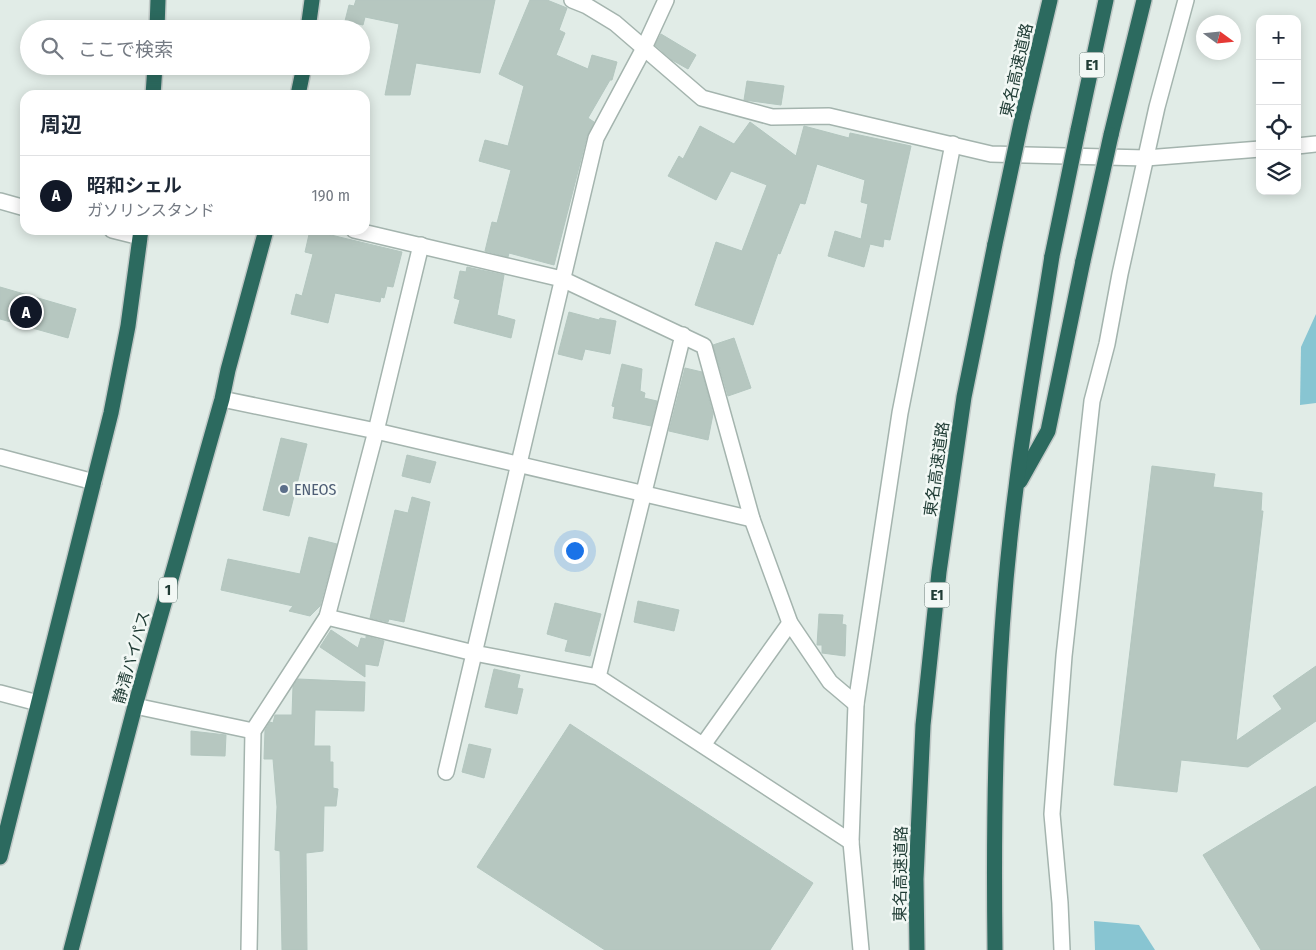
<!DOCTYPE html>
<html lang="ja">
<meta charset="utf-8">
<style>
:root{--surface:#fff;--page:#f2f2f3;--text:#1f2937;--muted:#747a83;--line:#e0e1e3;--accent:#111827}
body{margin:0;font-family:"Fira Sans Condensed","Noto Sans JP",sans-serif;background:var(--page);color:var(--text)}
.controls{position:absolute;right:15px;top:15px;display:grid;overflow:hidden;border-radius:10px;box-shadow:0 2px 12px #0003}
.controls button{width:45px;height:45px;display:grid;place-items:center;padding:0;border:0;border-bottom:1px solid var(--line);background:var(--surface);color:var(--text);font:25px sans-serif}
.compass{position:absolute;left:1196px;top:15px;width:45px;height:45px;border-radius:50%;background:var(--surface);box-shadow:0 2px 12px #0003;rotate:105deg}
.you{position:absolute;left:574px;top:550px;width:18px;height:18px;margin:-12px;border:4px solid #fff;border-radius:50%;background:#1a73e8;box-shadow:0 0 0 8px #1a73e833}
.badge{display:grid;place-items:center;width:32px;height:32px;border-radius:50%;background:var(--accent);color:#fff;font-size:16px;font-weight:700}
.pin{position:absolute;translate:-50% -50%;border:2px solid #fff;box-shadow:0 1px 5px #0006}
.list{margin:0;padding:0;list-style:none}
h2{display:flex;justify-content:space-between;align-items:center;height:65px;margin:0;padding:0 20px;font-size:21px}
h2 small{font-size:16px;font-weight:400;color:var(--muted)}
.list li{display:grid;grid-template-columns:32px 1fr auto;gap:15px;align-items:center;box-sizing:border-box;height:80px;padding:0 20px;border-top:1px solid var(--line)}
.list b{display:block;font-size:19px;white-space:nowrap}
.list p{margin:0;font-size:16px;white-space:nowrap;color:var(--muted)}
.list em{font-size:16px;font-style:normal;color:var(--muted)}
.icon{flex:none;width:28px;height:28px;fill:none;stroke:currentColor;stroke-width:2;stroke-linecap:round;stroke-linejoin:round}
.map{position:relative;flex:none;width:1316px;height:950px;overflow:hidden}
.search{position:absolute;background:var(--surface);box-shadow:0 2px 12px #0003;left:20px;top:20px;width:350px;height:55px;display:flex;align-items:center;gap:12px;box-sizing:border-box;padding:0 18px;border-radius:28px;color:var(--muted);font-size:19px}
.panel{position:absolute;background:var(--surface);box-shadow:0 2px 12px #0003;left:20px;top:90px;width:350px;height:145px;border-radius:15px}
.map>svg:first-child{display:block}
.water{fill:#88c5d2}
.building{fill:#b6c7c0;stroke:#b3c6bf}
.lines{fill:none;stroke-linecap:round;stroke-linejoin:round}
.street-casing{stroke:#a4b4ae;stroke-width:18}
.highway-casing{stroke:#c1c9c7;stroke-width:18}
.street{stroke:#fff;stroke-width:15}
.highway{stroke:#2c6a5f;stroke-width:15}
.highway-bridge-casing{stroke:#c1c9c7;stroke-width:18;stroke-linecap:butt}
.highway-bridge{stroke:#2c6a5f;stroke-width:15}
.service-dot{fill:#5c6f8a;stroke:#f2f8f5;stroke-width:2}
.labels{text-anchor:middle;stroke-width:5;stroke-linejoin:round;paint-order:stroke}
.shield{fill:#f2f8f5;stroke:#60756f;stroke-width:1}
.shield-label{font-size:15px;font-weight:bold;fill:#213d36}
.street-label{font-size:16px;fill:#213d36;stroke:#f2f8f5}
.service-label{font-size:16px;fill:#4e5e75;stroke:#f2f8f5;text-anchor:start}
</style>
<div class="map">
<svg width="1316" height="950" viewBox="0 0 1316 950">
<rect width="100%" height="100%" fill="#e1ece7"/>
<!-- water -->
<g class="water">
<polygon points="1316,314 1316,403 1300,405 1301,347"/>
<polygon points="1094,921 1139,925 1155,950 1095,950"/>
</g>
<!-- building -->
<g class="building">
<polygon points="356,0 495,0 480,73 416,63 410,95 385,95 399,24 365,17 363,25 345,21 349,5 354,6"/>
<polygon points="530,0 547,0 567,8 559,30 565,33 556,55 588,69 592,55 617,62 612,80 610,80 588,118 594,122 587,136 554,265 509,253 508,257 485,251 492,222 497,223 511,170 479,161 485,140 508,146 524,86 499,74"/>
<polygon points="661,34 696,55 688,69 672,60 655,45"/>
<polygon points="747,81 784,86 781,105 744,100"/>
<polygon points="750,122 796,156 804,126 849,138 850,133 911,146 890,240 884,239 883,247 870,244 864,267 828,256 835,231 861,239 868,204 861,202 865,180 817,164 805,204 800,203 780,254 778,253 753,325 695,305 716,242 742,251 767,185 731,171 716,200 668,176 679,156 683,159 700,126 734,144"/>
<polygon points="310,230 402,252 393,287 387,286 384,298 381,297 380,302 335,293 328,323 291,314 296,294 302,296 313,254 305,252"/>
<polygon points="467,267 504,275 497,315 515,320 511,338 454,323 460,300 454,298 460,271 466,272"/>
<polygon points="0,287 76,309 68,338 0,319"/>
<polygon points="569,312 599,320 600,318 616,321 610,354 585,349 582,360 558,354"/>
<polygon points="734,338 751,388 728,396 713,345"/>
<polygon points="622,364 642,369 640,391 645,393 644,398 657,401 651,426 613,418 615,407 612,406"/>
<polygon points="685,368 702,372 713,414 708,440 669,431"/>
<polygon points="281,438 307,444 289,516 263,510"/>
<polygon points="407,455 436,462 430,483 402,476"/>
<polygon points="1152,466 1215,474 1213,487 1262,493 1261,511 1263,511 1236,741 1282,709 1273,696 1316,666 1316,721 1248,767 1181,760 1177,792 1114,785"/>
<polygon points="412,497 430,502 404,622 389,619 388,622 370,618 395,510 408,513"/>
<polygon points="309,537 337,544 320,606 310,616 289,611 293,606 221,590 228,559 300,574"/>
<polygon points="638,601 679,610 674,631 634,622"/>
<polygon points="555,603 601,614 590,656 565,651 568,640 547,634"/>
<polygon points="819,614 843,615 842,624 846,625 845,656 822,653 822,645 817,645"/>
<polygon points="331,630 358,648 361,638 366,639 366,636 384,641 378,666 365,664 365,677 320,647"/>
<polygon points="494,669 520,675 517,688 523,689 517,714 485,707"/>
<polygon points="298,679 365,682 364,711 315,710 314,746 330,746 330,762 333,762 333,788 338,789 336,806 324,806 323,851 306,853 307,950 282,950 280,851 275,850 277,807 273,759 264,759 265,730 270,722 273,723 275,715 292,715 293,686"/>
<polygon points="570,724 813,883 770,950 605,950 477,867"/>
<polygon points="191,731 226,735 225,756 191,755"/>
<polygon points="469,744 491,749 484,778 462,772"/>
<polygon points="1316,786 1316,950 1261,950 1203,855"/>
</g>
<g class="lines">
<defs>
<g id="street">
<polyline points="572,0 587,6 615,23 702,98 772,117 829,116 991,154 1146,158 1260,149"/>
<polyline points="1297,146 1316,144"/>
<polyline points="0,201 25,208"/>
<polyline points="112,230 140,237"/>
<polyline points="354,230 562,279 704,346 752,519 790,623 830,682 856,704"/>
<polyline points="222,399 376,431 752,519"/>
<polyline points="0,457 94,482"/>
<polyline points="327,617 474,653 598,677 851,842"/>
<polyline points="598,677 683,335"/>
<polyline points="0,693 38,703"/>
<polyline points="135,706 253,731"/>
<polyline points="703,745 790,623"/>
<polyline points="446,772 596,138 643,50 666,0"/>
<polyline points="249,950 253,731 327,617 376,431 421,245"/>
<polyline points="861,950 851,842 856,704 900,413 953,144"/>
<polyline points="1062,950 1060,903 1052,814 1064,656 1092,401 1107,344 1120,274 1157,107 1186,0"/>
</g>
<g id="highway">
<polyline points="157,29 158,0"/>
<polyline points="308,29 312,0"/>
<polyline points="153,95 155,66"/>
<polyline points="298,95 304,66"/>
<polyline points="1022,118 1050,0"/>
<polyline points="1078,130 1106,0"/>
<polyline points="1111,135 1144,0"/>
<polyline points="1020,481 1048,431 1083,261"/>
<polyline points="0,857 111,413 128,326 141,230"/>
<polyline points="71,950 135,706 222,399 228,370 266,230"/>
<polyline points="917,950 916,879 923,725 939,572 964,397 995,244"/>
<path d="M995 950C993 796 996 641 1016 488 1025 411 1040 334 1052 256"/>
</g>
</defs>
<!-- street casing -->
<use href="#street" class="street-casing"/>
<!-- highway casing -->
<use href="#highway" class="highway-casing"/>
<!-- street -->
<use href="#street" class="street"/>
<!-- highway -->
<use href="#highway" class="highway"/>
<defs>
<g id="highway-bridge">
<polyline points="995,244 1022,118"/>
<polyline points="1052,256 1078,130"/>
<polyline points="1083,261 1111,135"/>
</g>
</defs>
<!-- highway-bridge casing -->
<use href="#highway-bridge" class="highway-bridge-casing"/>
<!-- highway-bridge -->
<use href="#highway-bridge" class="highway-bridge"/>
</g>
<!-- markers -->
<circle class="service-dot" cx="284" cy="489" r="5"/>
<g class="labels">
<!-- shield labels -->
<g class="shield">
<rect x="1079.5" y="52.5" width="25" height="25" rx="4"/>
<rect x="159" y="577.5" width="18" height="25" rx="4"/>
<rect x="924.5" y="582.5" width="25" height="25" rx="4"/>
</g>
<g class="shield-label">
<text x="1092" y="70">E1</text>
<text x="168" y="595">1</text>
<text x="937" y="600">E1</text>
</g>
<!-- street labels -->
<g class="street-label">
<text transform="translate(1016 70) rotate(-77)" y="6">東名高速道路</text>
<text transform="translate(936 469) rotate(-82)" y="6">東名高速道路</text>
<text transform="translate(131 657) rotate(-74)" y="6">静清バイパス</text>
<text transform="translate(900 874) rotate(-89)" y="6">東名高速道路</text>
</g>
<!-- service labels -->
<g class="service-label">
<text x="294" y="495">ENEOS</text>
</g>
</g>
</svg>
<div class="controls">
<button>+</button>
<button>−</button>
<button><svg class="icon" aria-label="locate" viewBox="0 0 24 24"><circle cx="12" cy="12" r="6"/><path d="M12 2v4M12 18v4M2 12h4M18 12h4"/></svg></button>
<button><svg class="icon" aria-label="layers" viewBox="0 0 24 24"><path d="M12 4l9 5-9 5-9-5zM3 14l9 5 9-5"/></svg></button>
</div>
<svg class="compass" viewBox="-18 -18 36 36"><path d="M0-13l5 13h-10z" fill="#e53935"/><path d="M0 13l5-13h-10z" fill="#747a83"/></svg>
<div class="you"></div>
<div class="pin badge" style="left:26px;top:312px">A</div>
<div class="search"><svg class="icon" aria-label="search" viewBox="0 0 24 24"><circle cx="10" cy="10" r="6"/><path d="M15 15l6 6"/></svg>ここで検索</div>
<section class="panel">
<h2>周辺<small></small></h2>
<ul class="list">
<li><span class="badge">A</span><div><b>昭和シェル</b><p>ガソリンスタンド</p></div><em>190 m</em></li>
</ul>
</section>
</div>
